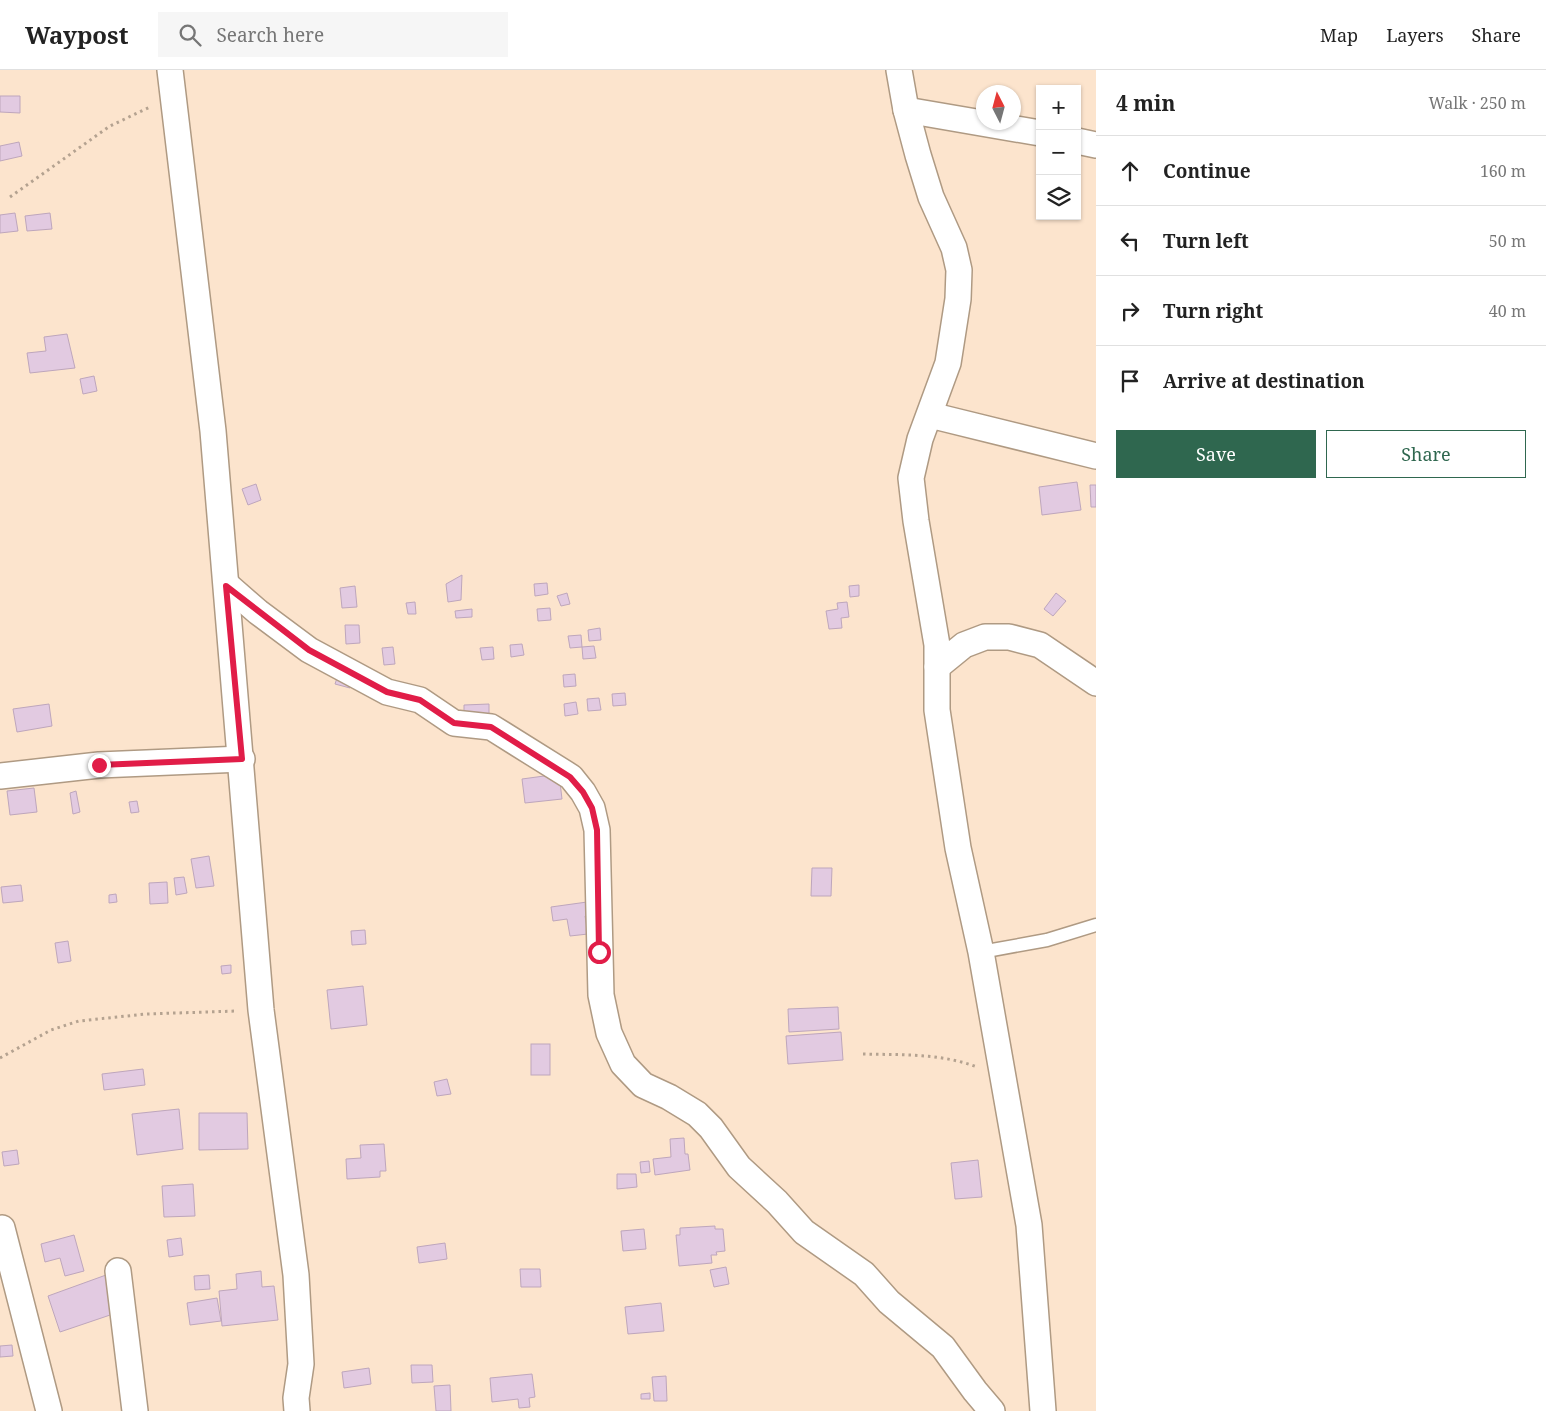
<!DOCTYPE html>
<meta charset="utf-8">
<style>
:root{--surface:#fff;--page:#f6f6f6;--text:#222;--muted:#767676;--line:#e0e0e0;--accent:#2f674f}
body{margin:0;font-family:"Noto Serif",serif;background:var(--page);color:var(--text)}
.controls{position:absolute;right:15px;top:15px;display:grid;overflow:hidden;border-radius:0px;box-shadow:0 1px 4px #0004}
.controls button{width:45px;height:45px;display:grid;place-items:center;padding:0;border:0;border-bottom:1px solid var(--line);background:var(--surface);color:var(--text);font:25px sans-serif}
.compass{position:absolute;left:976px;top:15px;width:45px;height:45px;border-radius:50%;background:var(--surface);box-shadow:0 1px 4px #0004;rotate:354deg}
.stop{position:absolute;width:15px;height:15px;margin:-11px;border:4px solid #e11d48;border-radius:50%;background:#fff}
.stop.end{background:#e11d48;border-color:#fff;box-shadow:0 1px 5px #0008}
.list{margin:0;padding:0;list-style:none}
h2{display:flex;justify-content:space-between;align-items:center;height:65px;margin:0;padding:0 20px;font-size:21px}
h2 small{font-size:16px;font-weight:400;color:var(--muted)}
.list li{display:grid;grid-template-columns:32px 1fr auto;gap:15px;align-items:center;box-sizing:border-box;height:70px;padding:0 20px;border-top:1px solid var(--line)}
.list b{display:block;font-size:19px;white-space:nowrap}
.list em{font-size:16px;font-style:normal;color:var(--muted)}
.actions{display:flex;gap:10px;padding:15px 20px}
.actions a{flex:1;padding:11px 0;border:1px solid var(--accent);border-radius:0px;text-align:center;font-size:18px;color:var(--accent)}
.actions .main{background:var(--accent);color:#fff}
.icon{flex:none;width:28px;height:28px;fill:none;stroke:currentColor;stroke-width:2;stroke-linecap:round;stroke-linejoin:round}
.map{position:relative;flex:none;width:1096px;height:1341px;overflow:hidden}
header{display:flex;align-items:center;gap:30px;box-sizing:border-box;height:70px;padding:0 25px;background:var(--surface);border-bottom:1px solid var(--line)}
header strong{font-size:24px}
nav{display:flex;gap:28px;margin-inline-start:auto;font-size:18px}
.search{width:350px;height:45px;background:var(--page);display:flex;align-items:center;gap:12px;box-sizing:border-box;padding:0 18px;border-radius:0px;color:var(--muted);font-size:19px}
main{display:flex}
aside{flex:1;background:var(--surface)}
.map>svg:first-child{display:block}
.building{fill:#e2cae1;stroke:#bea6bc}
.lines{fill:none;stroke-linecap:round;stroke-linejoin:round}
.service-casing{stroke:#af9a83;stroke-width:15}
.minor-casing{stroke:#af9a83;stroke-width:28}
.path{stroke:#b4a290;stroke-width:3;stroke-dasharray:2.5 4;stroke-linecap:butt}
.service{stroke:#fff;stroke-width:12}
.minor{stroke:#fff;stroke-width:25}
.route{stroke:#e11d48;stroke-width:6}
</style>
<header>
<strong>Waypost</strong>
<div class="search"><svg class="icon" aria-label="search" viewBox="0 0 24 24"><circle cx="10" cy="10" r="6"/><path d="M15 15l6 6"/></svg>Search here</div>
<nav><a>Map</a><a>Layers</a><a>Share</a></nav>
</header>
<main>
<div class="map">
<svg width="1096" height="1341" viewBox="0 0 1096 1341">
<rect width="100%" height="100%" fill="#fce4cd"/>
<!-- building -->
<g class="building">
<polygon points="0,26 20,26 20,43 0,42"/>
<polygon points="19,72 22,86 0,91 0,76"/>
<polygon points="15,143 18,161 0,163 0,145"/>
<polygon points="50,143 52,159 27,161 25,146"/>
<polygon points="67,264 75,298 30,303 27,283 46,281 44,267"/>
<polygon points="94,306 97,321 83,324 80,309"/>
<polygon points="1077,412 1081,440 1042,445 1039,417"/>
<polygon points="256,414 261,430 248,435 242,419"/>
<polygon points="1090,415 1096,415 1096,437 1091,437"/>
<polygon points="462,505 461,530 448,532 446,514"/>
<polygon points="547,513 548,524 535,526 534,514"/>
<polygon points="859,515 859,526 850,527 849,516"/>
<polygon points="355,516 357,537 342,538 340,518"/>
<polygon points="567,523 570,534 561,536 557,526"/>
<polygon points="1056,523 1066,531 1053,546 1044,539"/>
<polygon points="415,532 416,544 408,544 406,533"/>
<polygon points="847,532 849,547 841,548 842,558 829,559 826,541 838,539 837,533"/>
<polygon points="550,538 551,550 538,551 537,539"/>
<polygon points="472,539 472,547 456,548 455,541"/>
<polygon points="345,555 359,555 360,573 346,574"/>
<polygon points="600,558 601,570 589,571 588,560"/>
<polygon points="581,565 582,577 570,578 568,566"/>
<polygon points="522,574 524,585 511,587 510,575"/>
<polygon points="594,576 596,588 583,589 582,577"/>
<polygon points="393,577 395,594 384,595 382,578"/>
<polygon points="493,577 494,589 482,590 480,578"/>
<polygon points="575,604 576,616 564,617 563,605"/>
<polygon points="338,605 353,609 350,618 335,614"/>
<polygon points="625,623 626,635 613,636 612,624"/>
<polygon points="599,628 601,640 588,641 587,629"/>
<polygon points="576,632 578,644 565,646 564,634"/>
<polygon points="49,634 52,656 17,662 13,639"/>
<polygon points="489,634 489,647 464,647 464,635"/>
<polygon points="559,704 562,729 525,733 522,709"/>
<polygon points="34,718 37,742 10,745 7,721"/>
<polygon points="76,721 80,742 73,744 70,723"/>
<polygon points="137,731 139,742 131,743 129,732"/>
<polygon points="209,786 214,816 196,818 191,789"/>
<polygon points="812,798 832,798 831,826 811,826"/>
<polygon points="184,807 187,823 176,825 174,808"/>
<polygon points="167,812 168,833 150,834 149,813"/>
<polygon points="21,815 23,831 3,833 1,817"/>
<polygon points="116,824 117,832 109,833 109,825"/>
<polygon points="587,832 589,846 585,846 588,864 570,866 567,849 553,851 551,837"/>
<polygon points="365,860 366,874 352,875 351,861"/>
<polygon points="68,871 71,891 58,893 55,873"/>
<polygon points="231,895 231,903 222,904 221,896"/>
<polygon points="363,916 367,955 331,959 327,920"/>
<polygon points="838,937 839,959 789,962 788,939"/>
<polygon points="841,962 843,990 788,994 786,966"/>
<rect x="531" y="974" width="19" height="31"/>
<polygon points="143,999 145,1015 104,1020 102,1004"/>
<polygon points="447,1009 451,1024 437,1026 434,1012"/>
<polygon points="179,1039 183,1079 137,1085 132,1044"/>
<polygon points="199,1043 247,1043 248,1079 199,1080"/>
<polygon points="684,1068 685,1084 688,1084 690,1100 655,1105 653,1089 671,1087 670,1069"/>
<polygon points="384,1074 386,1101 380,1101 380,1107 347,1109 346,1089 361,1088 360,1075"/>
<polygon points="17,1080 19,1094 4,1096 2,1082"/>
<polygon points="978,1090 982,1127 955,1129 951,1093"/>
<polygon points="649,1091 650,1102 641,1103 640,1092"/>
<polygon points="617,1104 636,1104 637,1117 617,1119"/>
<polygon points="193,1114 195,1146 164,1147 162,1116"/>
<polygon points="715,1156 715,1159 723,1159 725,1181 716,1182 717,1185 711,1185 712,1193 679,1196 676,1165 680,1165 680,1158"/>
<polygon points="644,1159 646,1179 623,1181 621,1161"/>
<polygon points="74,1165 84,1201 65,1206 60,1188 45,1192 41,1174"/>
<polygon points="181,1168 183,1185 169,1187 167,1170"/>
<polygon points="445,1173 447,1189 419,1193 417,1177"/>
<polygon points="726,1197 729,1214 714,1217 710,1200"/>
<polygon points="520,1199 540,1199 541,1217 521,1217"/>
<polygon points="261,1201 262,1217 274,1216 278,1250 222,1256 219,1221 237,1219 236,1204"/>
<polygon points="106,1205 119,1242 60,1262 48,1226"/>
<polygon points="209,1205 210,1219 195,1220 194,1206"/>
<polygon points="217,1228 221,1251 190,1255 187,1233"/>
<polygon points="661,1233 664,1261 628,1264 625,1237"/>
<polygon points="12,1275 13,1286 0,1287 0,1276"/>
<polygon points="411,1295 432,1295 433,1312 412,1313"/>
<polygon points="369,1298 371,1314 344,1318 342,1302"/>
<polygon points="532,1304 535,1327 529,1328 530,1337 519,1338 518,1329 492,1332 490,1308"/>
<polygon points="666,1306 667,1331 654,1331 652,1307"/>
<polygon points="450,1315 451,1341 436,1341 434,1316"/>
<polygon points="650,1323 650,1329 641,1329 641,1324"/>
</g>
<g class="lines">
<defs>
<polyline id="service" points="981,882 1047,870 1096,855"/>
<g id="minor">
<polyline points="170,0 213,361 261,940 296,1205 301,1294 296,1328 297,1341"/>
<polyline points="899,0 906,40 918,85 931,127 954,178 959,200 958,229 948,293 920,369 911,408 916,451 937,575 937,640 958,778 981,882 1029,1155 1043,1341"/>
<polyline points="906,40 1040,63"/>
<polyline points="1077,71 1096,75"/>
<polyline points="930,345 1096,386"/>
<polyline points="227,515 258,542 309,580 387,622 420,630 454,653 491,657 571,707 583,722 592,738 597,760 601,925 609,963 623,994 643,1015 669,1027 697,1044 711,1058 739,1097 777,1132 804,1162 864,1204 889,1232 943,1277 975,1321 992,1341"/>
<polyline points="937,597 964,575 985,567 1009,567 1040,575 1096,613"/>
<polyline points="0,706 99,695 242,689"/>
<polyline points="2,1158 49,1341"/>
<polyline points="118,1201 135,1341"/>
</g>
</defs>
<!-- service casing -->
<use href="#service" class="service-casing"/>
<!-- minor casing -->
<use href="#minor" class="minor-casing"/>
<!-- path -->
<g class="path">
<polyline points="10,127 110,56 150,37"/>
<path d="M863 984C901 985 940 983 977 997"/>
<polyline points="0,988 51,960 79,951 146,944 237,941"/>
</g>
<!-- service -->
<use href="#service" class="service"/>
<!-- minor -->
<use href="#minor" class="minor"/>
</g>
<g class="lines">
<!-- route -->
<polyline class="route" points="99,695 242,689 226,516 309,580 387,622 420,630 454,653 491,657 570,707 583,722 592,738 597,760 599,882"/>
</g>
</svg>
<div class="controls">
<button>+</button>
<button>−</button>
<button><svg class="icon" aria-label="layers" viewBox="0 0 24 24"><path d="M12 4l9 5-9 5-9-5zM3 14l9 5 9-5"/></svg></button>
</div>
<svg class="compass" viewBox="-18 -18 36 36"><path d="M0-13l5 13h-10z" fill="#e53935"/><path d="M0 13l5-13h-10z" fill="#767676"/></svg>
<div class="stop" style="left:599px;top:882px"></div>
<div class="stop end" style="left:99px;top:695px"></div>
</div>
<aside>
<h2>4 min<small>Walk · 250 m</small></h2>
<ul class="list">
<li><svg class="icon" aria-label="ahead" viewBox="0 0 24 24"><path d="M12 20V5M6 11l6-6 6 6"/></svg><div><b>Continue</b></div><em>160 m</em></li>
<li><svg class="icon" aria-label="left" viewBox="0 0 24 24"><path d="M17 20v-9H6M10 6l-5 5 5 5"/></svg><div><b>Turn left</b></div><em>50 m</em></li>
<li><svg class="icon" aria-label="right" viewBox="0 0 24 24"><path d="M7 20v-9h11M14 6l5 5-5 5"/></svg><div><b>Turn right</b></div><em>40 m</em></li>
<li><svg class="icon" aria-label="arrive" viewBox="0 0 24 24"><path d="M6 21V4h12l-3 4 3 4H6"/></svg><div><b>Arrive at destination</b></div></li>
</ul>
<div class="actions"><a class="main">Save</a><a>Share</a></div>
</aside>
</main>
